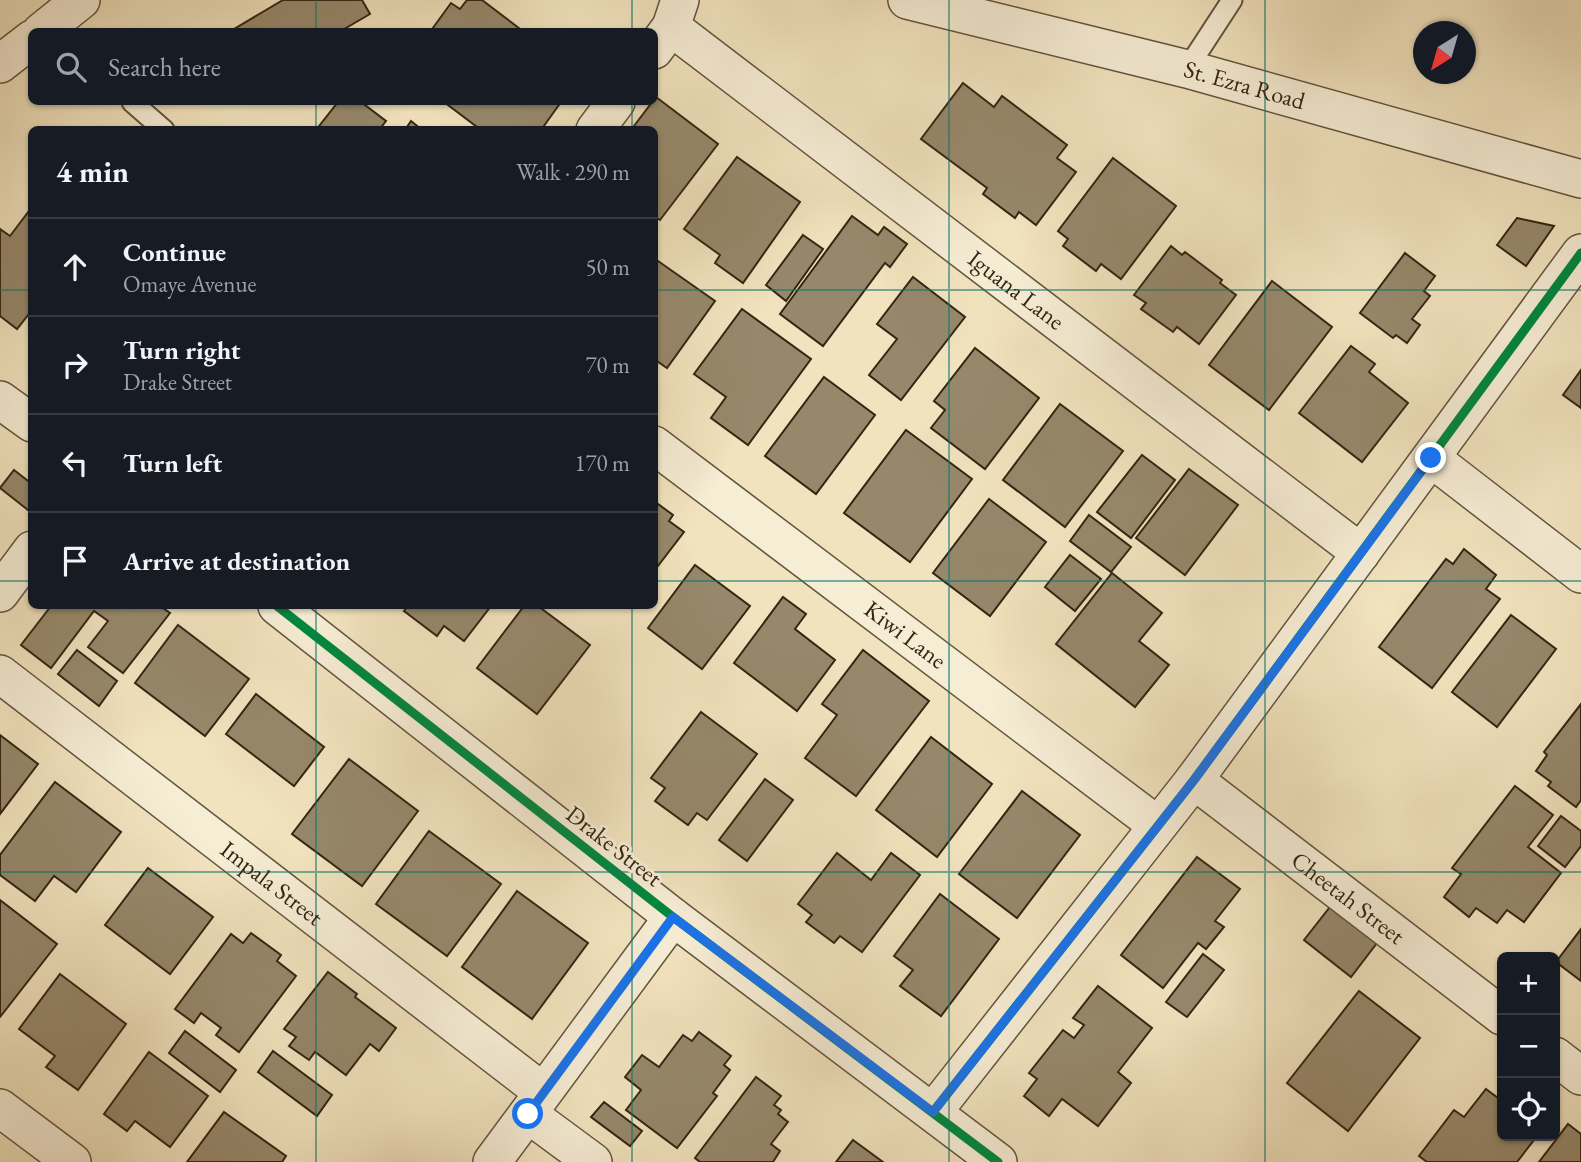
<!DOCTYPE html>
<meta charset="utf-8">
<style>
:root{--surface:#171b24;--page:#20242c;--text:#f1f3f6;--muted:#9ea1a6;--line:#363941}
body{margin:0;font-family:"EB Garamond",serif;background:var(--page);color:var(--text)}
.controls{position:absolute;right:21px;bottom:21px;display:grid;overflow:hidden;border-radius:10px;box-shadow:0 2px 5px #0004}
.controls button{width:63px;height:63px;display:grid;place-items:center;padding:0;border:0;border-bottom:2px solid var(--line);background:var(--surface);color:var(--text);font:35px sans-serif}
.compass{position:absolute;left:1413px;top:21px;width:63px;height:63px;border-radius:50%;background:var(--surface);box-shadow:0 2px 5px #0004;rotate:217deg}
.stop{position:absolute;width:21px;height:21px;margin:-16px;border:5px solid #1a73e8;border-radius:50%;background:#fff}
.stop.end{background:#1a73e8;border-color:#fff;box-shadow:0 2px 7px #0008}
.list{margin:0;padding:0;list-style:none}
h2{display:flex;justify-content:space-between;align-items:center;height:91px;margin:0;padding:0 28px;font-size:30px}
h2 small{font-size:23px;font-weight:400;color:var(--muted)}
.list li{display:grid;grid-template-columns:46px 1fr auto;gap:21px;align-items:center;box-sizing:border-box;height:98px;padding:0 28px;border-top:2px solid var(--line)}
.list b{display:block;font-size:26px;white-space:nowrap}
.list p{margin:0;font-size:23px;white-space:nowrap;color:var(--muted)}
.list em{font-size:23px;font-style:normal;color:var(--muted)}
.icon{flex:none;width:38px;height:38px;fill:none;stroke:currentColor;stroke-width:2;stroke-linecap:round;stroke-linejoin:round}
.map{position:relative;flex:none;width:1581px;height:1162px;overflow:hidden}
.search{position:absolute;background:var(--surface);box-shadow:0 2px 5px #0004;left:28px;top:28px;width:630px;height:77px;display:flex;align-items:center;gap:18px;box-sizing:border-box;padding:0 24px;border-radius:10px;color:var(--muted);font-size:26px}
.panel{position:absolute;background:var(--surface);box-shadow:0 2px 5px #0004;left:28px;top:126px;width:630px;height:483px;border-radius:10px}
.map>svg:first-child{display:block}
.building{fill:#96886b;stroke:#342512;stroke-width:2}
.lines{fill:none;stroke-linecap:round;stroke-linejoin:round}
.service-casing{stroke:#63543d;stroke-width:23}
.minor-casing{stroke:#63543d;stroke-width:40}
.service{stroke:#f6edd5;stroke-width:19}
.minor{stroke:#f6edd5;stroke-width:37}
.cycleway-casing{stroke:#f6edd5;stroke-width:13}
.cycleway{stroke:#00873e;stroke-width:9}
.route{stroke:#1a73e8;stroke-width:9}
.grid{fill:none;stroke:#0f766e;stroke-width:2;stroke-opacity:0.55}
.labels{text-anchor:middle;stroke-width:6;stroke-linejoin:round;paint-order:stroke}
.street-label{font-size:24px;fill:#342512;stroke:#f6edd5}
</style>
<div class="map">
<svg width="1581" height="1162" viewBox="0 0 1581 1162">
<rect width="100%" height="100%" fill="#f1e3be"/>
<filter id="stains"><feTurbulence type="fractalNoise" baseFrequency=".00286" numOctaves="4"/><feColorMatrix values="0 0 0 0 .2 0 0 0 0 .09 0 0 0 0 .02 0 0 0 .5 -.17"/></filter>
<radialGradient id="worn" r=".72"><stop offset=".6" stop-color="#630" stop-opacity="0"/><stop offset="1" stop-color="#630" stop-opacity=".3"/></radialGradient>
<!-- building -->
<g class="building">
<polygon points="283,0 362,0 370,14 339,32 229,32"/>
<polygon points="467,0 482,0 524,32 430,32 451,3 460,9"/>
<polygon points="963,83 994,107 1002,96 1067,145 1057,158 1076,172 1036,225 1019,212 1015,218 983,194 987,188 921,139"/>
<polygon points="656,97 718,144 660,220 654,216 654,130 631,130"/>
<polygon points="338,102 361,102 386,121 379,130 316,130"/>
<polygon points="444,102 561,102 541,130 481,130"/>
<polygon points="411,121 422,130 405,130"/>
<polygon points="737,157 800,202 743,283 715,263 720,255 684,229"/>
<polygon points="1113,158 1176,206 1121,279 1101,264 1096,271 1063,246 1068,239 1058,231"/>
<polygon points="32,207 32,310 17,329 0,316 0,229 10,236"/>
<polygon points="852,216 878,235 884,227 907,244 890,267 885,263 823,346 780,314"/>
<polygon points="1517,218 1554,226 1526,266 1497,245"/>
<polygon points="803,235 823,249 786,301 766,285"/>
<polygon points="1171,246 1182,255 1185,252 1222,280 1220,283 1236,295 1199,344 1177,327 1173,332 1141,309 1146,303 1134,295"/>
<polygon points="1405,253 1435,276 1424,291 1430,296 1412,319 1420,325 1407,343 1396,335 1393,338 1360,313"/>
<polygon points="658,261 715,301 667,368 654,359 654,266"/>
<polygon points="913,277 965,317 901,400 869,375 897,339 877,324"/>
<polygon points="1272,281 1332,327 1269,410 1209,365"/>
<polygon points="742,309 811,359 748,445 711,418 726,397 694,374"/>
<polygon points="1351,346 1375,364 1369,372 1408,403 1362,462 1299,413"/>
<polygon points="975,348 1039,398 985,469 931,428 945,410 934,401"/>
<polygon points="1581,370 1581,408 1563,395"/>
<polygon points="824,377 875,415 816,494 765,456"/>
<polygon points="1060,404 1123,451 1065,527 1003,480"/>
<polygon points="906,430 972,479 910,562 844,513"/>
<polygon points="1142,455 1175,480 1131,538 1097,512"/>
<polygon points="1189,469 1238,505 1185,575 1136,538"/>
<polygon points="14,470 32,484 32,505 28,510 0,488"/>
<polygon points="989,499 1046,542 990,616 933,573"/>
<polygon points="654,501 673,515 669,521 684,532 654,571"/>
<polygon points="1089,515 1131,547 1111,572 1070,541"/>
<polygon points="1464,549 1496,575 1486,589 1500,599 1432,688 1379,647 1446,559 1453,564"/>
<polygon points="1070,555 1101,579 1075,611 1045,587"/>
<polygon points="695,565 750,606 702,669 648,628"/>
<polygon points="1112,573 1162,613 1139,641 1169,665 1135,707 1056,644"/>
<polygon points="783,597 806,614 795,629 835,660 797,711 734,663"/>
<polygon points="51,606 160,606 170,613 123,673 88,647 108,621 94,611 51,668 21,645"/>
<polygon points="408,606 491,606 464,641 444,626 437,636 404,611"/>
<polygon points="524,606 538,606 590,645 537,714 477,668"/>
<polygon points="1511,615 1556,649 1497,727 1452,692"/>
<polygon points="178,625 249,679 205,736 135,683"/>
<polygon points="77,650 117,681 99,706 58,674"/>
<polygon points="863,650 929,701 856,796 805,758 837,715 822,704"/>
<polygon points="256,694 324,747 294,786 226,734"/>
<polygon points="1581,704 1581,800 1576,807 1548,786 1551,782 1536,771 1547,755 1544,752"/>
<polygon points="701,712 757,754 707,820 697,813 688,825 655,801 665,788 651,778"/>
<polygon points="0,735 38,764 0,814"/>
<polygon points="931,737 992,784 937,857 876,810"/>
<polygon points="349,759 418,811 362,886 292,834"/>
<polygon points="765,779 793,800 747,861 719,840"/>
<polygon points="55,782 121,832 76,892 54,876 35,901 0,875 0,855"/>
<polygon points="1515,786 1553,815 1528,847 1561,873 1524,922 1507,910 1497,923 1476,908 1469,917 1444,897 1461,874 1452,868"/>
<polygon points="1022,791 1080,835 1017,918 959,874"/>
<polygon points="1561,816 1581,831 1581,846 1565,867 1538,846"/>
<polygon points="429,831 501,884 447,956 376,904"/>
<polygon points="837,853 871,880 891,853 920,875 862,952 840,936 834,943 806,922 812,915 798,904"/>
<polygon points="1197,857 1240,889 1215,921 1224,927 1206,949 1198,943 1163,988 1121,955"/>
<polygon points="148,868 213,917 170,974 105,925"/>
<polygon points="517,891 588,943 532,1019 462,967"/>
<polygon points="940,894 999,939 941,1016 900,986 913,970 894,956"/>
<polygon points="0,900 57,944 0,1017"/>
<polygon points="1330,907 1377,943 1351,977 1304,940"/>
<polygon points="1581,929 1581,981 1556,962"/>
<polygon points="251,933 281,955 277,961 296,976 239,1052 216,1035 221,1028 201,1013 194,1023 175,1009 231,934 243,943"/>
<polygon points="1203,954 1224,970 1187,1017 1166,1002"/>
<polygon points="328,972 357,994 355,997 396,1028 379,1051 370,1044 346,1075 315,1052 309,1060 289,1046 296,1037 284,1029"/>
<polygon points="60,974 126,1024 78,1090 46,1067 55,1056 19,1029"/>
<polygon points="1098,986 1152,1028 1118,1072 1131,1083 1098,1126 1062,1099 1049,1116 1024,1096 1037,1079 1029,1073 1063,1030 1074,1038 1084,1025 1073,1018"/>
<polygon points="1359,991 1420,1038 1348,1131 1287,1083"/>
<polygon points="185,1031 236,1070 220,1092 169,1053"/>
<polygon points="699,1032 731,1056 724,1065 730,1070 713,1093 717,1096 677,1148 626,1110 641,1090 625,1077 642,1055 659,1067 683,1035 692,1041"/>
<polygon points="273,1051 332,1095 317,1116 258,1072"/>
<polygon points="149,1052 208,1096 170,1147 135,1121 127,1131 104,1114"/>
<polygon points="756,1077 781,1096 774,1105 781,1110 778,1114 788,1122 771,1144 780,1151 773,1162 700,1162 695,1158"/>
<polygon points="1486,1089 1502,1101 1502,1136 1537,1136 1517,1162 1427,1162 1419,1156 1454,1110 1464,1117"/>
<polygon points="604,1102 642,1131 630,1146 591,1117"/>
<polygon points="224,1112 286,1156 282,1162 187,1162"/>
<polygon points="1568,1124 1581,1134 1581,1162 1539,1162"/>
<polygon points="853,1140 883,1162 836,1162"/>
</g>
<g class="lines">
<defs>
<g id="service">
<polyline points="1187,69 1232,0"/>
<polyline points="132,102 164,130"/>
</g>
<g id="minor">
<path id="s1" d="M907 0 1187 69 1581 179"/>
<path id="s2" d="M671 27 1361 553"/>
<polyline points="41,32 81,0"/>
<polyline points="654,50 671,27 680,0"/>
<polyline points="0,64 32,39"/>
<polyline points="595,130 616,102"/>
<polyline points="0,400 32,423"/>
<path id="s3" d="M654 445 1157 825"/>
<polyline points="1431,458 1581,574"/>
<polyline points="0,593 32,550"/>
<polyline points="277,606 673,917 998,1162"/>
<path id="s4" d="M0 674 543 1092"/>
<path id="s5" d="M1194 780 1502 1016"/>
<polyline points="1555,1056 1581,1076"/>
<polyline points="0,1108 72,1162"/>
<polyline points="933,1112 1194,780 1581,253"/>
<polyline points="528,1114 593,1162"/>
<polyline points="492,1162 673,917"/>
</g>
</defs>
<!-- service casing -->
<use href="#service" class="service-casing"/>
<!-- minor casing -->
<use href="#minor" class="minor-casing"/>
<!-- service -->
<use href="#service" class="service"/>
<!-- minor -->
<use href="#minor" class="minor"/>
<defs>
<g id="cycleway">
<polyline points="277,606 673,917 998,1162"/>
<polyline points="933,1112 1194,780 1581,253"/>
</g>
</defs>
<!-- cycleway casing -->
<use href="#cycleway" class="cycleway-casing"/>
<!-- cycleway -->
<use href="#cycleway" class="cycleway"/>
</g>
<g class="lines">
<!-- route -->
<polyline class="route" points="528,1114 673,917 933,1112 1194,780 1431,458"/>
</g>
<!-- grid -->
<path class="grid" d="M316 0V32M632 0V32M949 0V1162M1265 0V1162M316 102V130M632 102V130M0 290H32M654 290H1581M0 581H32M654 581H1581M316 606V1162M632 606V1162M0 872H1581"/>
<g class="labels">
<!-- street labels -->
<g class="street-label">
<text dy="8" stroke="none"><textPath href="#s1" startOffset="348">St. Ezra Road</textPath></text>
<text dy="8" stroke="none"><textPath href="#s2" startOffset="434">Iguana Lane</textPath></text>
<text dy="8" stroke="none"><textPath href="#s3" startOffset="315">Kiwi Lane</textPath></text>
<text transform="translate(614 846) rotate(38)" y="8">Drake Street</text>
<text dy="8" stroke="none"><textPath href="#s4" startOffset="343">Impala Street</textPath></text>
<text dy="8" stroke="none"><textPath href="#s5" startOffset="194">Cheetah Street</textPath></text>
</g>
</g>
<rect width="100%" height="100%" filter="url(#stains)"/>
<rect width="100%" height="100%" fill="url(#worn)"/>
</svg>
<div class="controls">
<button>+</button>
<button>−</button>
<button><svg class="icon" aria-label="locate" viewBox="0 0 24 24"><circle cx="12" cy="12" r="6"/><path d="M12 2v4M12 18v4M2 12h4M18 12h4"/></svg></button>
</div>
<svg class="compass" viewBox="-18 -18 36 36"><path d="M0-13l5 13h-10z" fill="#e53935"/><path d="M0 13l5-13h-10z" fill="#9ea1a6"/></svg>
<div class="stop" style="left:528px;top:1114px"></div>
<div class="stop end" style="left:1431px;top:458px"></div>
<div class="search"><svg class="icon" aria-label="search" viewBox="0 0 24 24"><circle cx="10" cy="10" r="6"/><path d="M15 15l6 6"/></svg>Search here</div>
<section class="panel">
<h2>4 min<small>Walk · 290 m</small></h2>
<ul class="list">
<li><svg class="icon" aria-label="ahead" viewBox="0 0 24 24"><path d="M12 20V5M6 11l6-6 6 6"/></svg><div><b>Continue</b><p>Omaye Avenue</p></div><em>50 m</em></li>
<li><svg class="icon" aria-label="right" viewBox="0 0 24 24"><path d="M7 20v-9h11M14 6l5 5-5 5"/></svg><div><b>Turn right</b><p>Drake Street</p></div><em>70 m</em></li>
<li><svg class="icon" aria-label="left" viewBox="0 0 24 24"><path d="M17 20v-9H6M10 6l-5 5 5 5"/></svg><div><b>Turn left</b></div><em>170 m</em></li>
<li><svg class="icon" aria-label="arrive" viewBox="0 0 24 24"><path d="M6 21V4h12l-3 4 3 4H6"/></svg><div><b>Arrive at destination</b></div></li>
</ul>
</section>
</div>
